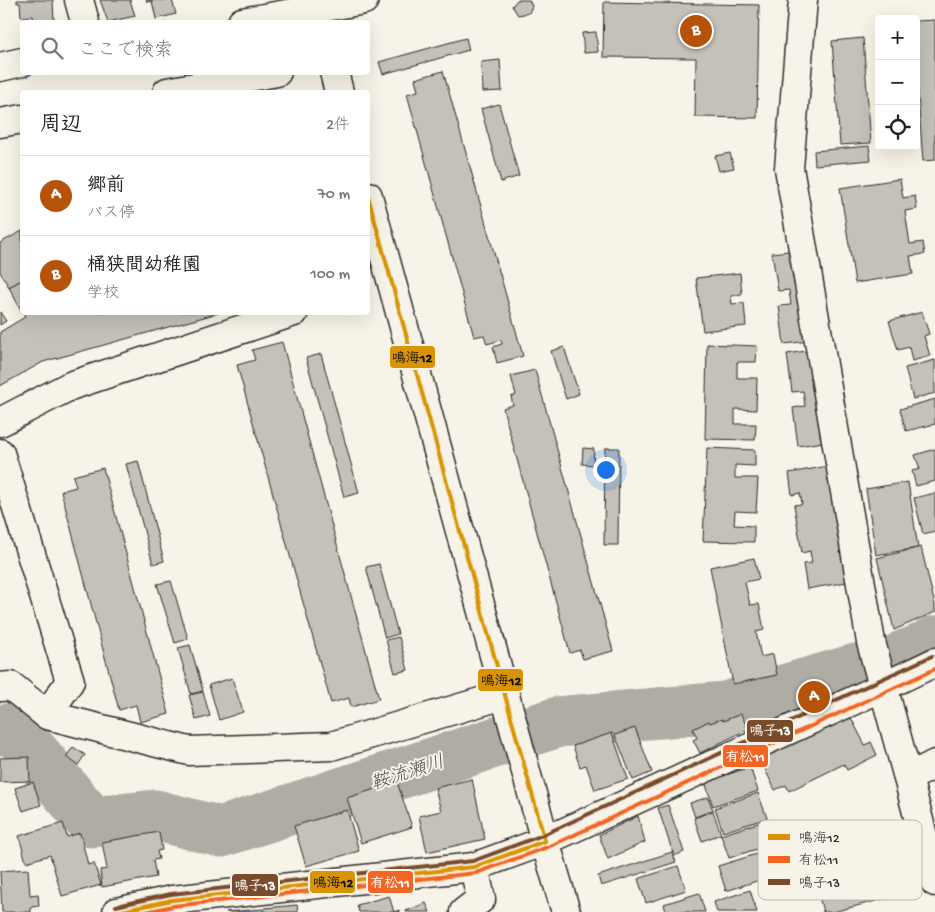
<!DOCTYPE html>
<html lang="ja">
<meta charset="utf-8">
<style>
:root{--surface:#fff;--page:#f6f6f6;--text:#222;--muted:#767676;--line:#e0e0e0;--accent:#b45309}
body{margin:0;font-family:"Gochi Hand","Klee One",sans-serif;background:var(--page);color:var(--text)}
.controls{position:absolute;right:15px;top:15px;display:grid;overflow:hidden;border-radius:5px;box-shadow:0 5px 20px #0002}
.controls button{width:45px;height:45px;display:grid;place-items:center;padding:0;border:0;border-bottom:1px solid var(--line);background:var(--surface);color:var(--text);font:25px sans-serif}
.you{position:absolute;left:605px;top:469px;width:18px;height:18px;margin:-12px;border:4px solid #fff;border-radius:50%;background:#1a73e8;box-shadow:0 0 0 8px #1a73e833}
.badge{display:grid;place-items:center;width:32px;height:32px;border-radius:50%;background:var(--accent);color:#fff;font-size:16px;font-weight:700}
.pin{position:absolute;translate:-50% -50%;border:2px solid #fff;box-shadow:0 1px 5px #0006}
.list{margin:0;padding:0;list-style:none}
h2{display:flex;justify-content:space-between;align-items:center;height:65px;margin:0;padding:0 20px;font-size:21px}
h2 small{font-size:16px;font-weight:400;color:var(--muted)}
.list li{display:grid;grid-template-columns:32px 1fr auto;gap:15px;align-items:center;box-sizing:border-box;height:80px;padding:0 20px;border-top:1px solid var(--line)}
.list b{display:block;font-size:19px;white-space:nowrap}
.list p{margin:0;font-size:16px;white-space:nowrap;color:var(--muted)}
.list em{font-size:16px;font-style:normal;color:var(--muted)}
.icon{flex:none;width:28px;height:28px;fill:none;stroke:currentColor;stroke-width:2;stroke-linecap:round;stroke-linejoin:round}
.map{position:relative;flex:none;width:935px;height:912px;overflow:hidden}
.search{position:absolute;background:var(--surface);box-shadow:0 5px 20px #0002;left:20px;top:20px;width:350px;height:55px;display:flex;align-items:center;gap:12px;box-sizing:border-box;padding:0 18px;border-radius:5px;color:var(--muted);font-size:19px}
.panel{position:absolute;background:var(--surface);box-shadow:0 5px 20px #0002;left:20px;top:90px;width:350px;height:225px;border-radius:5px}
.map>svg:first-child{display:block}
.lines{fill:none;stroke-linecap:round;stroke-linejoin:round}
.river{stroke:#afaca4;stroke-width:51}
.building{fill:#c4c1b9;stroke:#2b2b2b}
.minor-casing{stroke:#2b2b2b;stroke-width:31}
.minor{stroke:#f7f3e8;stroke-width:28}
.bus-1-casing{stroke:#f7f3e8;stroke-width:8}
.bus-2-casing{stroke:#f7f3e8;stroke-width:8}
.bus-3-casing{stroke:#f7f3e8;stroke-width:8}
.bus-1{stroke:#d89406;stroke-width:4}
.bus-2{stroke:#f26522;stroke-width:4}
.bus-3{stroke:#7a4b2a;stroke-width:4}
.labels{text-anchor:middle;stroke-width:4;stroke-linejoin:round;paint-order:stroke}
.water-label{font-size:19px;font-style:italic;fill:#53524f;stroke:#f7f3e8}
.key{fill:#f7f3e8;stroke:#bab7af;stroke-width:1}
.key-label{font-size:14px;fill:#2b2b2b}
.line-badge{stroke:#f7f3e8;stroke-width:2}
.badge-label{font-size:14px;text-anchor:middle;font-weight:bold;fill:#fff}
.pale-badge-label{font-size:14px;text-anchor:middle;font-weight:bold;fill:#111}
</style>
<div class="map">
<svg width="935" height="912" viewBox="0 0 935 912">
<rect width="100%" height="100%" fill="#f7f3e8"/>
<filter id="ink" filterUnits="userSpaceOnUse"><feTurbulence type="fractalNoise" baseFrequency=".02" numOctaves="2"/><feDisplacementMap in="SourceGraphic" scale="10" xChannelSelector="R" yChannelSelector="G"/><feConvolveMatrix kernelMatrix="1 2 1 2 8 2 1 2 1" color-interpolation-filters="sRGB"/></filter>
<g filter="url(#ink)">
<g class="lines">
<!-- river -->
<g class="river">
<polyline points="905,655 917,651 935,641"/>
<polyline points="0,730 13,728 92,822 155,815 221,832 558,722 725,707 856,669"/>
</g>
</g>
<!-- building -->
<g class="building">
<polygon points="17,0 53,0 54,22 34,22 33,16 21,17 20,3 17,3"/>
<polygon points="100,0 130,0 135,16 108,22"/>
<polygon points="146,0 172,0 176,14 156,19 152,1 147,2"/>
<polygon points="517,0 529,0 532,6 529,13 518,15 512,6"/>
<polygon points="604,2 759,5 757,118 695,117 696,58 603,57"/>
<polygon points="935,20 935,160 923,161 916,68 916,21"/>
<polygon points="596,32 598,52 584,53 582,33"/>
<polygon points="466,38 469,50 383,74 379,62"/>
<polygon points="863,38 871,143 840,145 832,41"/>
<polygon points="500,60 502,91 482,92 481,62"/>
<polygon points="443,71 523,356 497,363 493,347 502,344 501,340 487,344 484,335 474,337 407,94 418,91 415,79"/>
<polygon points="499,104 519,176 501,182 481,109"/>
<polygon points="869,146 871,160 815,165 814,151"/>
<polygon points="730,153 734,168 719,171 715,156"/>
<polygon points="900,179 903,198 915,196 917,209 905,211 910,244 923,242 925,254 910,256 913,274 855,283 840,188"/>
<polygon points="22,231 22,280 9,287 0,272 0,243"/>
<polygon points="796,250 809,341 784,344 779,306 791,305 789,290 778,291 772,253"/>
<polygon points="740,273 742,294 731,296 732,304 744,303 746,326 703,331 696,278"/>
<polygon points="22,280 22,312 9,287"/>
<polygon points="0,312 6,321 0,325"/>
<polygon points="23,312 222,312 43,362 0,386 0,332 25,317"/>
<polygon points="922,312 929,334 924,336 930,356 912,361 909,347 898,350 889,321"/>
<polygon points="282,342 379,699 351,707 349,698 331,703 237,365 255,360 252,350"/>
<polygon points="707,344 757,346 756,362 737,362 737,378 757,378 756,410 735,409 735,424 756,424 755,440 705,439"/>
<polygon points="564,347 579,394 566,399 551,351"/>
<polygon points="812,350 824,442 798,446 793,408 805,406 803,391 792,392 787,354"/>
<polygon points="321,354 359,493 344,497 306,358"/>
<polygon points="935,360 935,393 913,399 905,368"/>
<polygon points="535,370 613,651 583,659 580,650 570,653 503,408 513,405 511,397 516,395 511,376"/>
<polygon points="935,399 935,424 906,431 900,409"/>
<polygon points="583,448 594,449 593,465 582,464"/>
<polygon points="605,448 619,448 618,545 604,545"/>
<polygon points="707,448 755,450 755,466 735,465 735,478 758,478 756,512 735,511 734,525 754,526 754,542 703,541"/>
<polygon points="935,449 935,481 916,486 912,471 920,469 915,455"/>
<polygon points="138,461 164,561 153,564 126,464"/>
<polygon points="829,466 847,582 807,589 803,564 812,563 810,551 802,553 794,505 802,504 800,493 792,495 789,473"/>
<polygon points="103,468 169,714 140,722 136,705 119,710 61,491 76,487 73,476"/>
<polygon points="908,482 918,548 876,555 866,489"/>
<polygon points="935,493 935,531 923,534 914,498"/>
<polygon points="921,547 935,605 935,612 894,630 877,558"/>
<polygon points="754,558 759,579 745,582 750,605 759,604 764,630 756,632 761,657 773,654 777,675 733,684 710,567"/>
<polygon points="379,564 398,634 385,638 366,567"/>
<polygon points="171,581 188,639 175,643 157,584"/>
<polygon points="399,637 408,670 395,673 386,640"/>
<polygon points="190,645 203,691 191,694 178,648"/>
<polygon points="232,678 243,712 219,720 209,685"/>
<polygon points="203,692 210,716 196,720 189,695"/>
<polygon points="741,714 748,729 700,753 693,740 697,738 693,729 709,721 710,723 722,719 723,721"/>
<polygon points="849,714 865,745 871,742 877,755 847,770 844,764 789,791 786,785 775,790 759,757"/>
<polygon points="635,728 652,772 633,780 615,735"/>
<polygon points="612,733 628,779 595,790 586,765 580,767 573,746"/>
<polygon points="73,747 85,755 78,765 66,757"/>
<polygon points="29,757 30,781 0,782 0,758"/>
<polygon points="750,767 758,791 713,806 705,782"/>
<polygon points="472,779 485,839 427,852 419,816 441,811 435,788"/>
<polygon points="33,782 41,805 23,811 15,788"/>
<polygon points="397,782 412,827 361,843 347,798"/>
<polygon points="758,793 767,818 723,832 715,808"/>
<polygon points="708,797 713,810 695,817 690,803"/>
<polygon points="668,805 684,852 674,856 658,808"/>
<polygon points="347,810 359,851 306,866 294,826"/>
<polygon points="713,811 721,834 702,841 694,818"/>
<polygon points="638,816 645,842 608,859 599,835"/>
<polygon points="767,820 775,843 729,858 721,835"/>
<polygon points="63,823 67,837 80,833 88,865 94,863 101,885 62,896 50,855 26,862 19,836"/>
<polygon points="159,832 162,850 157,851 159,859 153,860 156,877 102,887 100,870 107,869 102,842"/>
<polygon points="773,849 781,873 726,891 718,866"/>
<polygon points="672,852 676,862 601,886 598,876"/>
<polygon points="898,858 907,893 833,912 823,912 815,880"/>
<polygon points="678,866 686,890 646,903 638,879"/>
<polygon points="28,869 30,895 38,894 39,906 31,907 31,912 2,912 0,871"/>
<polygon points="750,890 757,912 717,912 714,902"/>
<polygon points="699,893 705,912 666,912 664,904"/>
<polygon points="389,896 394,912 399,910 400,912 359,912 357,905"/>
<polygon points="426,903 430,912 406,912 406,911"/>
<polygon points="297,905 298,912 265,912 265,908"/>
<polygon points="263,909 263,912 226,912"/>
</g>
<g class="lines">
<defs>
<g id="minor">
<polyline points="79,0 85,22"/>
<polyline points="803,0 789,168 871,642 908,778"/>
<polyline points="242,22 364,0"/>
<polyline points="0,67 22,62"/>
<polyline points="334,72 339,92"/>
<polyline points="167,92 277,72"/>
<polyline points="0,123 22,119"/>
<polyline points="368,196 545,841 566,912"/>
<polyline points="0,422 70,386 294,312"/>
<polyline points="0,453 70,681 47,715"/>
<polyline points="0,687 11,686 47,715 189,751 331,746 504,695"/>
<polyline points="935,764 908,778 935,882"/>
<polyline points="117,912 172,900 474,867 545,841 883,687 935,662"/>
<polyline points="464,912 481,899 474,867"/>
</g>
</defs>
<!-- minor casing -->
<use href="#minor" class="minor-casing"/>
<!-- minor -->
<use href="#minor" class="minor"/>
<defs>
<g id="bus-1">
<polyline points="368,196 545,841"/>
<polyline points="117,912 172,900 474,867 545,841"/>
</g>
<polyline id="bus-2" points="146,912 173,906 476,873 548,847 935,669"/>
<polyline id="bus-3" points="116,906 171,894 473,861 543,835 932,656"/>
</defs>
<!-- bus-1 casing -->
<use href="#bus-1" class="bus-1-casing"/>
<!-- bus-2 casing -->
<use href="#bus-2" class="bus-2-casing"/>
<!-- bus-3 casing -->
<use href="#bus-3" class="bus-3-casing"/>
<!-- bus-1 -->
<use href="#bus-1" class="bus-1"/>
<!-- bus-2 -->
<use href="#bus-2" class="bus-2"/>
<!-- bus-3 -->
<use href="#bus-3" class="bus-3"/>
</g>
</g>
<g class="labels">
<!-- water labels -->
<g class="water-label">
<text transform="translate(407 771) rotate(-18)" y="7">鞍流瀬川</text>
</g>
</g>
<!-- legend -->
<rect x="758" y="820" width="164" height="80" rx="8" class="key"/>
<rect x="768" y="834" width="22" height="6" fill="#d89406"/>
<rect x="768" y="856" width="22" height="7" fill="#f26522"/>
<rect x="768" y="879" width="22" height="6" fill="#7a4b2a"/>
<g class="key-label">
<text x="799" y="842">鳴海12</text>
<text x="799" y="864">有松11</text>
<text x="799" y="887">鳴子13</text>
</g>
<g class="line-badge">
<rect x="389" y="345" width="47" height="24" rx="5" fill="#d89406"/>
<rect x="477" y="668" width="47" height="24" rx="5" fill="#d89406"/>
<rect x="746" y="719" width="48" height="24" rx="5" fill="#7a4b2a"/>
<rect x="722" y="744" width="47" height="24" rx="5" fill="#f26522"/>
<rect x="367" y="870" width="47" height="24" rx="5" fill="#f26522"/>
<rect x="309" y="870" width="47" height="24" rx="5" fill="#d89406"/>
<rect x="231" y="873" width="48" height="24" rx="5" fill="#7a4b2a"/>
</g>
<g class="badge-label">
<text x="770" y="735">鳴子13</text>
<text x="745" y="761">有松11</text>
<text x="390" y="887">有松11</text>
<text x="255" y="890">鳴子13</text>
</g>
<g class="pale-badge-label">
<text x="412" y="362">鳴海12</text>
<text x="501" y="685">鳴海12</text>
<text x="333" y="887">鳴海12</text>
</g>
</svg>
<div class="controls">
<button>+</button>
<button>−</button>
<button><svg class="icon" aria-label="locate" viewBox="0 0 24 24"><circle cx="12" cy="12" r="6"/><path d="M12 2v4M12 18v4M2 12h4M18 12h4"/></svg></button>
</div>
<div class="you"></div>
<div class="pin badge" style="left:814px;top:697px">A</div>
<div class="pin badge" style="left:696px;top:31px">B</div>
<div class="search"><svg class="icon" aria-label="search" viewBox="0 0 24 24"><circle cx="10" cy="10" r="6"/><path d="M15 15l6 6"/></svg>ここで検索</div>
<section class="panel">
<h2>周辺<small>2件</small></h2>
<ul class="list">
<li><span class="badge">A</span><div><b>郷前</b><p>バス停</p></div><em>70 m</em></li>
<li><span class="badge">B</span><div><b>桶狭間幼稚園</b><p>学校</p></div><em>100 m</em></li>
</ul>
</section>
</div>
